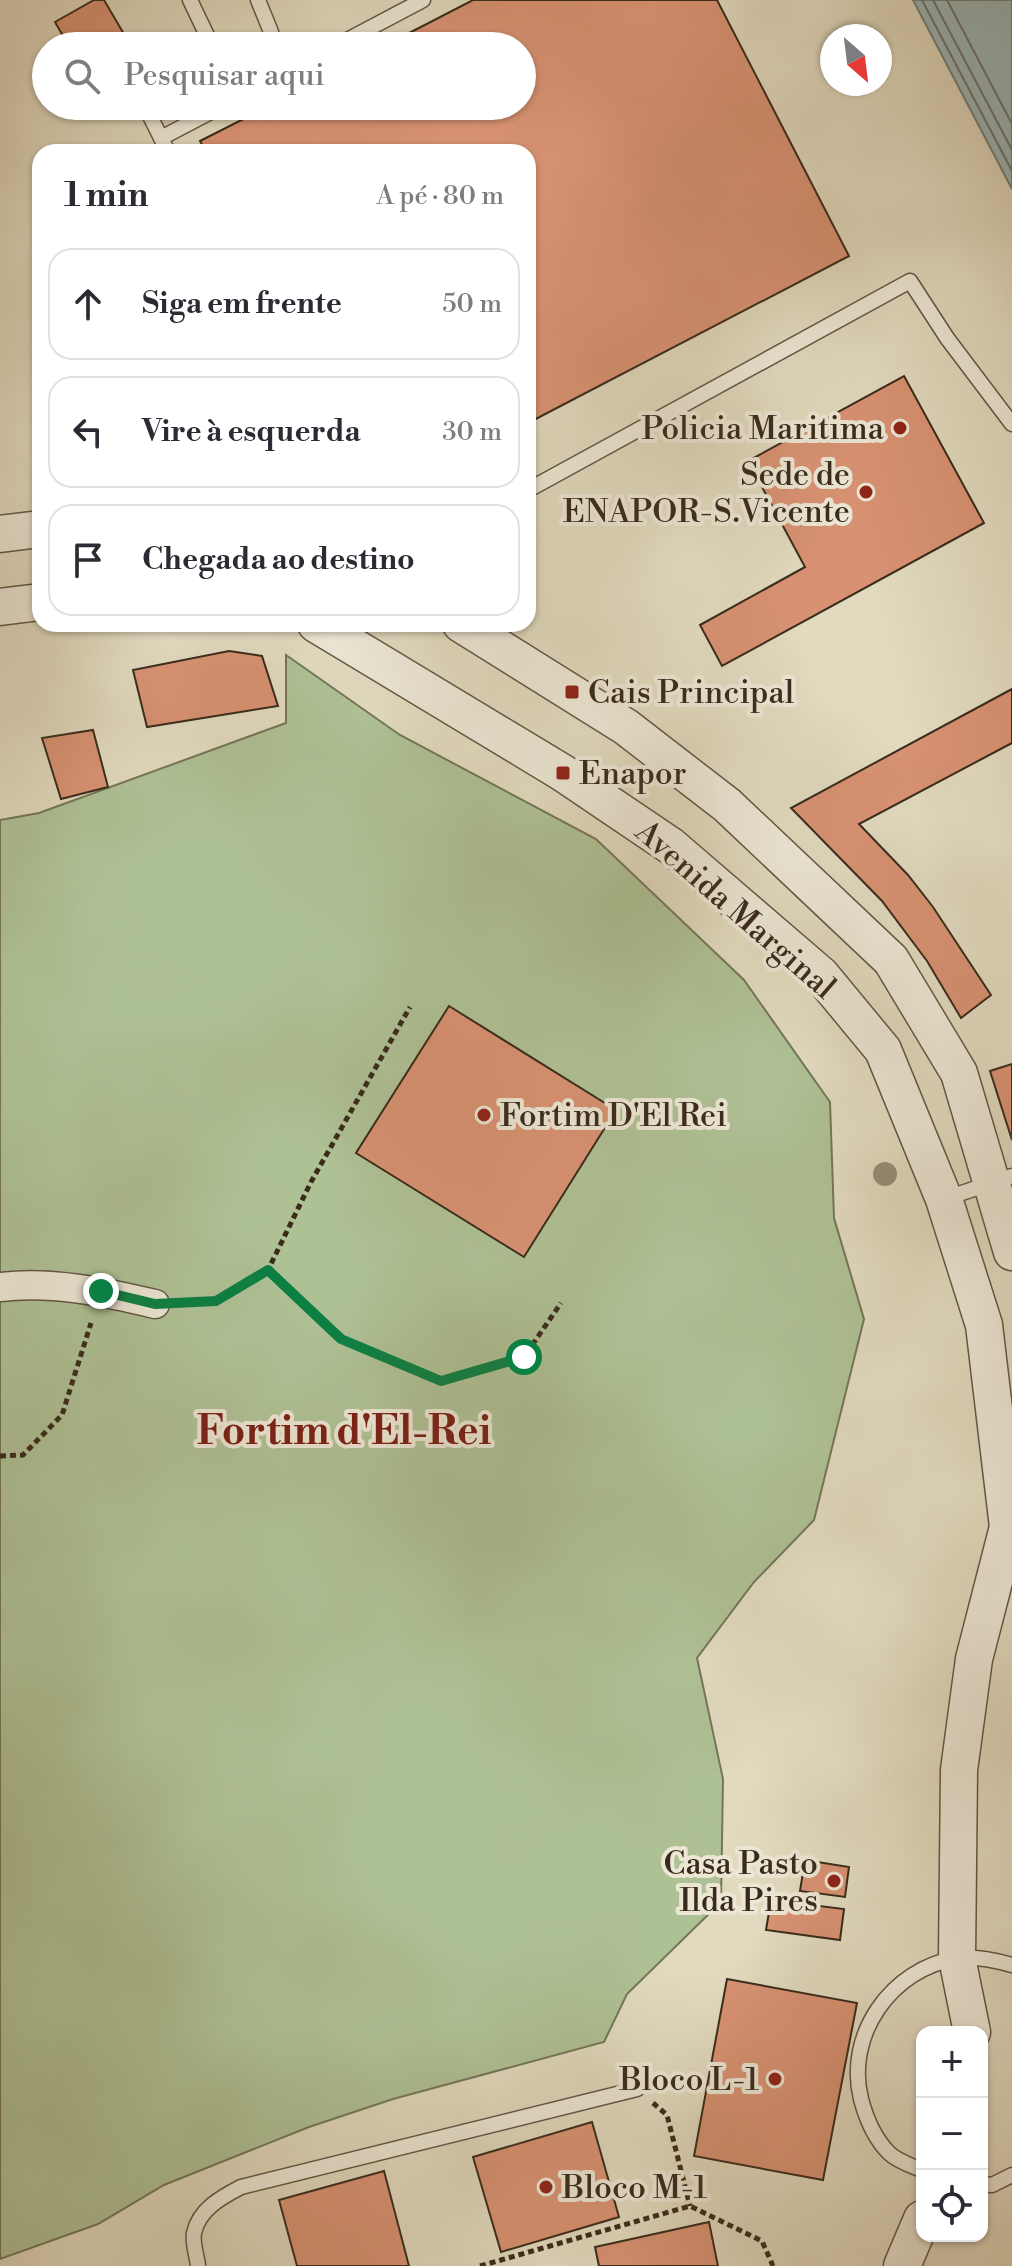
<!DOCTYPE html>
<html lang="pt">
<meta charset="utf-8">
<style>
:root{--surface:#fff;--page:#f2f2f3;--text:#2b2b33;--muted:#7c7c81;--line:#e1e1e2}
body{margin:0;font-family:"Libre Bodoni",serif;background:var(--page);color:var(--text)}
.controls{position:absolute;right:24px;bottom:24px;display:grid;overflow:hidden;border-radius:16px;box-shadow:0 2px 6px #0004}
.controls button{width:72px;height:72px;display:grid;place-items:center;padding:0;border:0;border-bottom:2px solid var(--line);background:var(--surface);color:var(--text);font:40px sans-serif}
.compass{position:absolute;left:820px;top:24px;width:72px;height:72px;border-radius:50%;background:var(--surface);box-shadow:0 2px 6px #0004;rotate:152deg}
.stop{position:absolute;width:24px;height:24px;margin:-18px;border:6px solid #0b8043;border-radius:50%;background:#fff}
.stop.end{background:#0b8043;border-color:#fff;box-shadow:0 2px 8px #0008}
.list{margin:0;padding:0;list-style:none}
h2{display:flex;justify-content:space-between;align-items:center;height:104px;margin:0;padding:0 32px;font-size:34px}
h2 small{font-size:26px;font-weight:400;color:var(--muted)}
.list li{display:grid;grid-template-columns:52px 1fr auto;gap:24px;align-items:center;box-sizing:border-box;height:112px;margin:0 16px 16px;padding:0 16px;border:2px solid var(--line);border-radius:24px}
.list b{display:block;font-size:30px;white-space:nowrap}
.list em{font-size:26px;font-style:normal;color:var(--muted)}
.icon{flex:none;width:44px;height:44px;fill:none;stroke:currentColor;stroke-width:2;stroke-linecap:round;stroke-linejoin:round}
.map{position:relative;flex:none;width:1012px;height:2266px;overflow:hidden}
.search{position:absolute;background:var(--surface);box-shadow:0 2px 6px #0004;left:32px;top:32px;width:504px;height:88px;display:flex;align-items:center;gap:20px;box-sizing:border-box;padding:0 28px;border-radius:44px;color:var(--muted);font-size:30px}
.panel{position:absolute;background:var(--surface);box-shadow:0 2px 6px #0004;left:32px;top:144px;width:504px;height:488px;border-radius:24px}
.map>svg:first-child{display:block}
.green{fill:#aec195;stroke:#747658;stroke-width:2}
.water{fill:#9ab8bd;stroke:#73807d;stroke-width:2}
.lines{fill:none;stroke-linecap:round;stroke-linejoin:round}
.shore{stroke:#6a726c;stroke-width:2}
.building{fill:#d89273;stroke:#392b1c;stroke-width:2}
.service-casing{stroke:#635745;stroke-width:17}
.minor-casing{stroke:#635745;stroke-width:31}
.tertiary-casing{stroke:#635745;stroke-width:39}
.path{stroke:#392b1c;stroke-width:5;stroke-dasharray:6 4;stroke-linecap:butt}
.service{stroke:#ece7d5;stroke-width:14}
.minor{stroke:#ece7d5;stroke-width:28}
.tertiary{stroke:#ece7d5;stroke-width:36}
.tree{fill:#958e76}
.route{stroke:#0b8043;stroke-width:10}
.poi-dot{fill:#8f2418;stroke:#ece7d5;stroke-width:3}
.labels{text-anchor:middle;stroke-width:8;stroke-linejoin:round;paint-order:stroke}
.poi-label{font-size:32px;fill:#392b1c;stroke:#ece7d5;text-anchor:end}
.street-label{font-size:32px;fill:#392b1c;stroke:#ece7d5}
.district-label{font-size:40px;font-weight:bold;fill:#7a1f14;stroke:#ece7d5}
</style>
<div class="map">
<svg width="1012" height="2266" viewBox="0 0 1012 2266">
<rect width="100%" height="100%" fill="#e1dabf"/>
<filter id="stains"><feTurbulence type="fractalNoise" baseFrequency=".0025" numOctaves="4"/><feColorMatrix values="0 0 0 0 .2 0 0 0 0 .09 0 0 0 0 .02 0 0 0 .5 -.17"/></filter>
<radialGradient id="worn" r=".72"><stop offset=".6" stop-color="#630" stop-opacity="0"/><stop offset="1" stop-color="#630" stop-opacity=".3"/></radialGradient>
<!-- green -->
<polygon class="green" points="286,655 400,735 596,839 744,980 830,1102 834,1218 864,1319 814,1520 754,1582 697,1658 723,1779 721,1902 627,1994 604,2042 393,2099 309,2127 164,2185 98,2224 0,2259 0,820 39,813 286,723"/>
<!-- water -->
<polygon class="water" points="913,0 1012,0 1012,189"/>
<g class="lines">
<!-- shore -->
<g class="shore">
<polyline points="922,0 1012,171"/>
<polyline points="933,0 1012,150"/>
<polyline points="947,0 1012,124"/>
</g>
</g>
<!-- building -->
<g class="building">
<polygon points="94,0 104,0 131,46 69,46 55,22"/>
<polygon points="473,0 717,0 849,256 528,423 528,152 206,152 200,141 269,106 522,106 522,46 384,46"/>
<polygon points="904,376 984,523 722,666 700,625 805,567 748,461"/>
<polygon points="229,651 262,656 278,706 147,727 133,670"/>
<polygon points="1012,689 1012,743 859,824 908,875 933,907 991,995 961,1018 927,961 882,901 791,808"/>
<polygon points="93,730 108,787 61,799 42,738"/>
<polygon points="449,1006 616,1110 524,1257 356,1153"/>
<polygon points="1012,1064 1012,1140 990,1071"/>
<polygon points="805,1860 849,1867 845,1897 800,1891"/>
<polygon points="771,1900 844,1909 840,1940 766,1930"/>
<polygon points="727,1979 857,2003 823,2180 694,2156"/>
<polygon points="592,2122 619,2217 501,2252 473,2157"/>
<polygon points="384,2171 409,2266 297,2266 279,2200"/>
<polygon points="709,2222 718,2266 599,2266 595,2247"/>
</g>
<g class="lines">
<defs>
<g id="service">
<polyline points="190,0 212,46"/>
<polyline points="258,0 271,32"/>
<polyline points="336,46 423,0"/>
<polyline points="145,106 168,152"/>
<polyline points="161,138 222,106"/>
<polyline points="528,490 910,281 947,338 1012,424"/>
<polyline points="944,1199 1012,1176"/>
<path d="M922 2170C912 2166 897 2161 889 2153 875 2139 866 2118 861 2099 845 2035 891 1969 957 1958 976 1956 994 1960 1012 1965"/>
<polyline points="982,2184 992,2185 1012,2175"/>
<path d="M198 2266C197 2256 192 2242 194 2233 199 2209 222 2197 241 2187L637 2089"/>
</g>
<path id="minor" d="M0 1287C53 1281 104 1292 155 1304"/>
<g id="tertiary">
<polyline points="0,534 40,529"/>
<polyline points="0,607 40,602"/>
<polyline points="316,624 563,773 671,846 821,975 883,1050 944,1199 984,1325 1008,1527"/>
<polyline points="461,624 626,727 727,805 891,960 959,1073 1012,1252"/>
<polyline points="972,2032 957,1958 959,1770 974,1659 1008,1527 1010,1503"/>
<polyline points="902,2266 922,2219"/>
</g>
</defs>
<!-- service casing -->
<use href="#service" class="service-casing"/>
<!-- minor casing -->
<use href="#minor" class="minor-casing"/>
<!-- tertiary casing -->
<use href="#tertiary" class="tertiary-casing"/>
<!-- path -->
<g class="path">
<polyline points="268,1270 341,1339 441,1381 524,1357 561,1303"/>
<polyline points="184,1303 216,1301 268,1270 311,1182 410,1007"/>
<polyline points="0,1456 23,1455 62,1415 91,1323"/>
<polyline points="653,2103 667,2115 690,2206"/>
<polyline points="480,2266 690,2206 762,2241 773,2266"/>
</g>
<!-- service -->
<use href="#service" class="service"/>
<!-- minor -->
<use href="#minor" class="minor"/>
<!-- tertiary -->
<use href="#tertiary" class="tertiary"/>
</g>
<!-- trees -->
<circle class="tree" cx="885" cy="1174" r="12"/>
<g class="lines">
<!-- route -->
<polyline class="route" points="101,1291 155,1304 216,1301 268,1270 341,1339 441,1381 524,1357"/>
</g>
<!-- markers -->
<g class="poi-dot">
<circle cx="900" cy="428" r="8"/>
<circle cx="866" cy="492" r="8"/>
<rect x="564" y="684" width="16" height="16" rx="4"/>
<rect x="555" y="765" width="16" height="16" rx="4"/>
<circle cx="484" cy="1115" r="8"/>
<circle cx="834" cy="1881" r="8"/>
<circle cx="775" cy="2079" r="8"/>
<circle cx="546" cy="2187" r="8"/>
</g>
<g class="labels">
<!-- poi labels -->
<g class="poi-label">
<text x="884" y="439">Policia Maritima</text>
<text x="850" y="485">Sede de<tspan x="850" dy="37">ENAPOR-S.Vicente</tspan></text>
<text x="588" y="703" text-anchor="start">Cais Principal</text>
<text x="579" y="784" text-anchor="start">Enapor</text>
<text x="500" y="1126" text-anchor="start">Fortim D'El Rei</text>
<text x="818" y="1874">Casa Pasto<tspan x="818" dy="37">Ilda Pires</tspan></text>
<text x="759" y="2090">Bloco L-1</text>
<text x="562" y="2198" text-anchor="start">Bloco M-1</text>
</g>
<!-- street labels -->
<g class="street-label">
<text transform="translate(736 909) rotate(41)" y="11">Avenida Marginal</text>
</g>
<!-- district labels -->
<g class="district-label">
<text x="344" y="1444">Fortim d'El-Rei</text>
</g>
</g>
<rect width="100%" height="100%" filter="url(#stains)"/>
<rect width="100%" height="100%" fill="url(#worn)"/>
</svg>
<div class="controls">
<button>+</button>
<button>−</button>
<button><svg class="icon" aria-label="locate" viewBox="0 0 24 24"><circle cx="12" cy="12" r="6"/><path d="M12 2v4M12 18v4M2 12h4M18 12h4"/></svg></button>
</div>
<svg class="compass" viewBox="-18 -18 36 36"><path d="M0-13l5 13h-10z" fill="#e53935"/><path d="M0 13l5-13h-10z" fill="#7c7c81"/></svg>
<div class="stop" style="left:524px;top:1357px"></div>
<div class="stop end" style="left:101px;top:1291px"></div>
<div class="search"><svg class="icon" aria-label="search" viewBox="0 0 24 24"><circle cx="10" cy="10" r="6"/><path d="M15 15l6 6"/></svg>Pesquisar aqui</div>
<section class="panel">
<h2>1 min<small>A pé · 80 m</small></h2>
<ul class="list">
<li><svg class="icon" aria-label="ahead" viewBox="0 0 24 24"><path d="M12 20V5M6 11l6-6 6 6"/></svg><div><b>Siga em frente</b></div><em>50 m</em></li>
<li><svg class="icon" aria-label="left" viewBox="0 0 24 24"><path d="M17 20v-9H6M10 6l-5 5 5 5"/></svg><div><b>Vire à esquerda</b></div><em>30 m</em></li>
<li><svg class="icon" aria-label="arrive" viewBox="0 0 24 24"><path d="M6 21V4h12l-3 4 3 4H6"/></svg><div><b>Chegada ao destino</b></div></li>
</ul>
</section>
</div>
